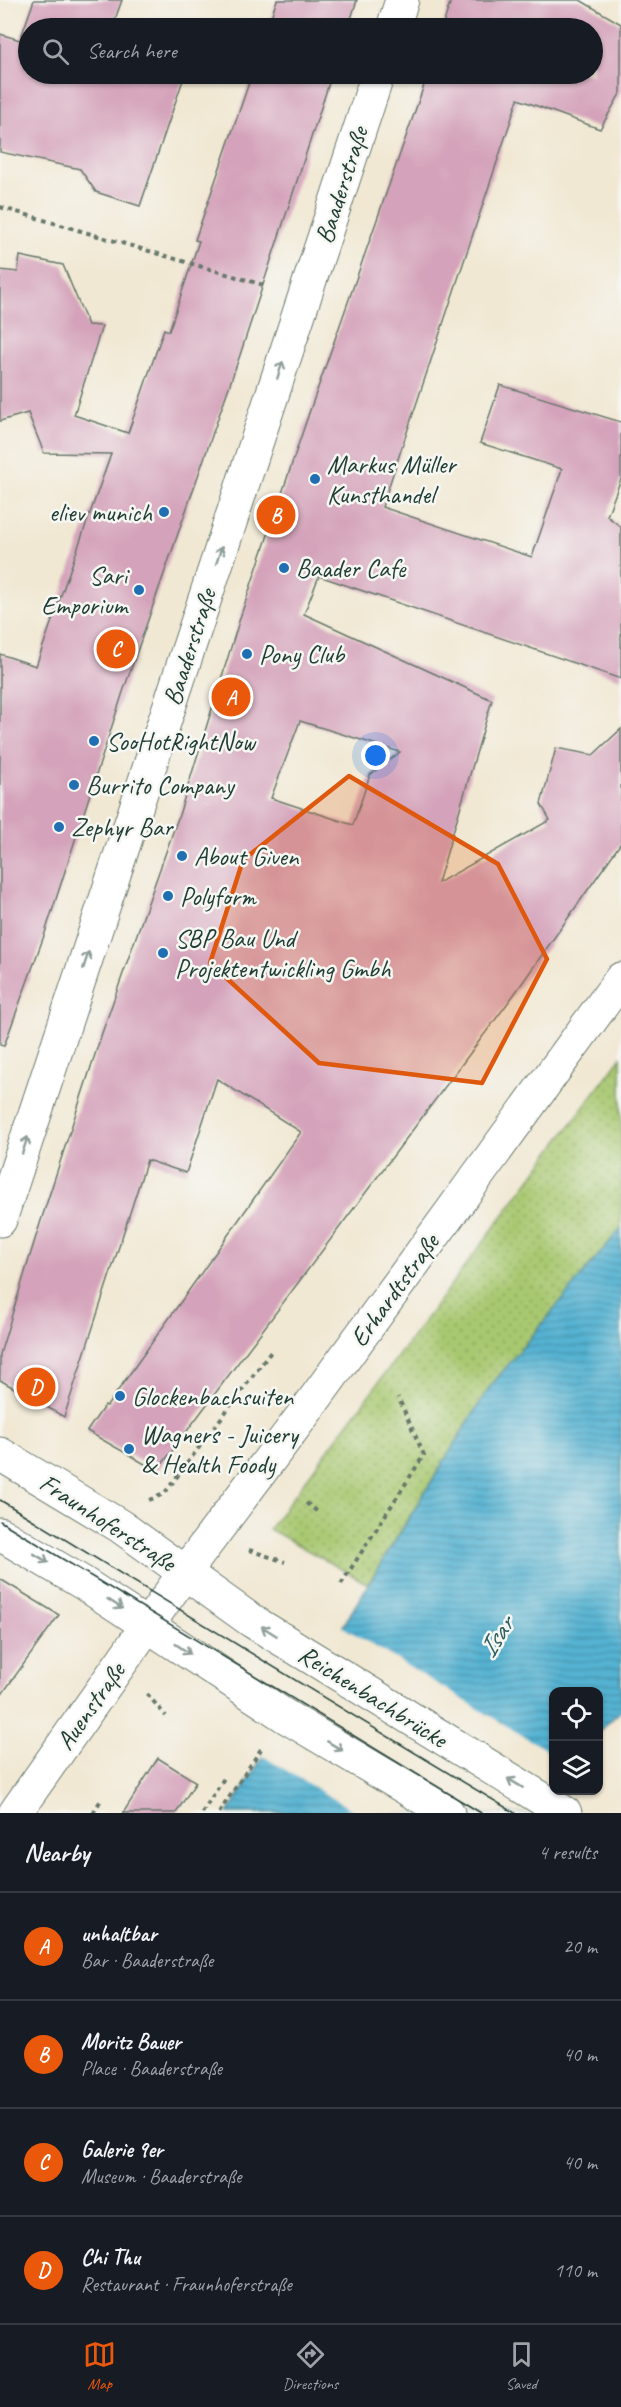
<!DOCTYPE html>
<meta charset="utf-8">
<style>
:root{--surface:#171b24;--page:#20242c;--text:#f1f3f6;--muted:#9ea1a6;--line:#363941;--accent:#ea580c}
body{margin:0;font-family:Caveat,sans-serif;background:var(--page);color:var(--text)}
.controls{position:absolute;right:18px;bottom:18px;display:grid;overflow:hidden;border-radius:12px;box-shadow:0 2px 4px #0004}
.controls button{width:54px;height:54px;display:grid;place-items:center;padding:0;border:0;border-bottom:2px solid var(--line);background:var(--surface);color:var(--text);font:30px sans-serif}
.you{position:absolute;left:376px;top:756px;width:21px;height:21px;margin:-15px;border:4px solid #fff;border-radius:50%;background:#1a73e8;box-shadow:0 0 0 9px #1a73e833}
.badge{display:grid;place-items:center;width:39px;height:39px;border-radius:50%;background:var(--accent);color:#fff;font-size:20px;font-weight:700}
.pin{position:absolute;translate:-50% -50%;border:3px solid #fff;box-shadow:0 2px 6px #0006}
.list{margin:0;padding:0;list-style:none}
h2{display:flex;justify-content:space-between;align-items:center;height:78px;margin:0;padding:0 24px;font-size:26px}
h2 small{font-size:20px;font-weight:400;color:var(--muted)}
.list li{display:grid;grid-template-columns:39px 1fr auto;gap:18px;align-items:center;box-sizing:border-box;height:108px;padding:0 24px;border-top:2px solid var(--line)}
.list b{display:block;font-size:22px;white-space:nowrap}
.list p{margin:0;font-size:20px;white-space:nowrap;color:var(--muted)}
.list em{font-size:20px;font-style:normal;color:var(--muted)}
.icon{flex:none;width:33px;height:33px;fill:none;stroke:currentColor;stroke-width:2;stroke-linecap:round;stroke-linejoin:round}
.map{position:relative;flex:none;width:621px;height:1813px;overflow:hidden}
.search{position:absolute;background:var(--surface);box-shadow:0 2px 4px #0004;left:18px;right:18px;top:18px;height:66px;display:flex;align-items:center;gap:15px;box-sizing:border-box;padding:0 21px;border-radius:33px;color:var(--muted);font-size:22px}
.sheet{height:510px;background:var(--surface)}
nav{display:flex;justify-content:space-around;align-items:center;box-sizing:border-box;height:84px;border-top:2px solid var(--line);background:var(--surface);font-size:16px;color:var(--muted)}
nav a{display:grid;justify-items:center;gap:3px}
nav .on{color:var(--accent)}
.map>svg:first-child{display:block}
.park{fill:url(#park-dots);stroke:#648252;stroke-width:1.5}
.water{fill:url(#water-rules);stroke:#3a7883;stroke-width:1.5}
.pier{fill:#f1e8d3}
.building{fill:#d4a2ba;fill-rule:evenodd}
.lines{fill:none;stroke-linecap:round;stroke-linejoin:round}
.minor-casing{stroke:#68796c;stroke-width:35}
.secondary-casing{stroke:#68796c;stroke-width:35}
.path{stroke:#68796c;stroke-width:4;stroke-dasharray:4.5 4.5;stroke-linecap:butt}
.minor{stroke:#fff;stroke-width:33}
.secondary{stroke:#fff;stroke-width:33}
.tram{stroke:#1f3d34;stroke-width:1.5}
.oneway{stroke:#8f9e9a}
.marked{fill:#de580e;fill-opacity:0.2;stroke:#de580e;stroke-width:4.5;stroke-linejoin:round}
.poi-dot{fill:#1f6fb2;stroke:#f6f6f2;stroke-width:2}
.labels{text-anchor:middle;stroke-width:5;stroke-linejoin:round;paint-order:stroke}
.street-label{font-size:26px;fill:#1f3d34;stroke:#f6f6f2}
.poi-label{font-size:26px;fill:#1f3d34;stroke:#f6f6f2;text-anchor:start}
.water-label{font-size:27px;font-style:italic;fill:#2f6063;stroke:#f6f6f2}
</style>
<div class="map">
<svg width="621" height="1813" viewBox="0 0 621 1813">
<defs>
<pattern id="park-dots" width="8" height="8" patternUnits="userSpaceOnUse" patternTransform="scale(1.5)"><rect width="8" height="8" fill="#a8c870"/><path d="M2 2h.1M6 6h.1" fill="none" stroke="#88a45d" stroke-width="1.8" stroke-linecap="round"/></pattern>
<pattern id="water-rules" width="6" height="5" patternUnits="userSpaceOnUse" patternTransform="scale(1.5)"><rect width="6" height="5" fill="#54b2d2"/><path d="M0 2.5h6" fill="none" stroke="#4592ab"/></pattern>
</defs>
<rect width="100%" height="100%" fill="#f6f6f2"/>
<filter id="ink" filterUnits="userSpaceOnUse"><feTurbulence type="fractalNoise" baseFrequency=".0167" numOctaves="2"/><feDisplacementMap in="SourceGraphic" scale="12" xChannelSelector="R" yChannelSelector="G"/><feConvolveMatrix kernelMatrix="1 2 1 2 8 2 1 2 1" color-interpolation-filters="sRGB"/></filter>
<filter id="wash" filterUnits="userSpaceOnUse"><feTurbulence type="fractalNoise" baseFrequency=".008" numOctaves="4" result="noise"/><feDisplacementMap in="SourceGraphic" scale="24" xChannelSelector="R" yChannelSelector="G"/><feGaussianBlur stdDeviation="1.35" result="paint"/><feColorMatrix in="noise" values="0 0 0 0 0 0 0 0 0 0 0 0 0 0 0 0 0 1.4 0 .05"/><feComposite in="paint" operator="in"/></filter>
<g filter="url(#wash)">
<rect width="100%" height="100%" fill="#f1e8d3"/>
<!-- park -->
<polygon class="park" points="621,1057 621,1228 489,1388 368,1584 269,1529"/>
<!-- water -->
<polygon class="water" points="621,1228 621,1711 599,1731 598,1692 554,1692 554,1790 541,1813 228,1813 489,1388"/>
<!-- pier -->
<polygon class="pier" points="341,1626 553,1754 554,1790 544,1813 357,1813 261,1755"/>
<g id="blocks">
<!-- building -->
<g class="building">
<polygon points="34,0 122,0 112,28 28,28 28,74 185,74 140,206 96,192 80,169 0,152 0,34 20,40"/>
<polygon points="277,0 357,0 348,28 267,28"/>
<path d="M451 0H580L621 24V92L600 129 518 99 382 507 532 557 562 469 480 443 500 385 621 422V479L607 516 621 527V679L319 576 304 614 492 700 438 883 550 820 541 804 556 748 593 755 621 729V843L513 996 157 1471 87 1431 105 1405 107 1406 301 1132 217 1079 186 1173 147 1160 64 1417 0 1380V1354L37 1233 101 1036 179 815 241 615 308 416 428 74H592V28H442ZM300 721 400 752 370 775 353 825 271 798Z"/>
<polygon points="252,74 332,74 240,355 123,692 45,933 4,1046 0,1045 0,654 36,666 111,454 44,453 28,413 0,421 0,270 18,272 20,256 63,265 88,325 102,326 74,415 128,433 164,329 169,331 199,241 195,240"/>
<polygon points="0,1579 59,1615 0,1697"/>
<polygon points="158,1758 196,1782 176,1813 123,1813"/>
</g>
</g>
</g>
<g filter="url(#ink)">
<use href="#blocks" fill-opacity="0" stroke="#68796c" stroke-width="1.5"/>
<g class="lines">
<defs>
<g id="minor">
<polyline points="393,28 402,0"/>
<polyline points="0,1220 378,74"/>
</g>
<g id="secondary">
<polyline points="0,1454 120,1526 252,1621 565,1813"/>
<polyline points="0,1534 83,1583 285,1716 448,1813"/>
<polyline points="15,1813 185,1572 306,1411 621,979"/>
</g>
</defs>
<!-- minor casing -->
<use href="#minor" class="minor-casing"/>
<!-- secondary casing -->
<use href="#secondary" class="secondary-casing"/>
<!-- path -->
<g class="path">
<polyline points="0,207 267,286"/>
<polyline points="149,1500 164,1494 273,1349"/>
<polyline points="306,1503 318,1512"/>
<polyline points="249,1550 285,1562"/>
<polyline points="341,1584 424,1455 398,1397"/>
<polyline points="147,1694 166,1716"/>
<polyline points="93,1813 101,1800"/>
<polyline points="202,1813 226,1775"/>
<polyline points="219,1813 263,1746"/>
</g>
<!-- minor -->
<use href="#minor" class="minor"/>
<!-- secondary -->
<use href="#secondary" class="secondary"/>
<!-- tram -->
<g class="tram">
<path d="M0 1500C172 1604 342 1710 515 1813"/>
<polyline points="0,1521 481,1813"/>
</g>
</g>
<!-- one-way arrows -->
<defs><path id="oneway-shaft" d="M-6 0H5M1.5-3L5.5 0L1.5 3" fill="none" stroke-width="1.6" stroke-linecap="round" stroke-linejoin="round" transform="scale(1.5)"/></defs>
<g class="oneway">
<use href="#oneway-shaft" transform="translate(280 370) rotate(-72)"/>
<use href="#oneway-shaft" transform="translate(219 555) rotate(-72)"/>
<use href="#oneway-shaft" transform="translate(86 960) rotate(-72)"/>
<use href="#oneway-shaft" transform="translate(25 1145) rotate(-72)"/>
<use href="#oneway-shaft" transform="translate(41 1558) rotate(31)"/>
<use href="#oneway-shaft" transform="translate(115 1604) rotate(33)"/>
<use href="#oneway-shaft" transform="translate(269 1631) rotate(-148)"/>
<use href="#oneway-shaft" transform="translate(183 1649) rotate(34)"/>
<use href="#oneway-shaft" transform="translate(335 1746) rotate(31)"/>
<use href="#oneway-shaft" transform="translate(515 1783) rotate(-149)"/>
</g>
</g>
<!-- marked area -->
<path class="marked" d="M349 776 498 864 547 959 482 1083 319 1063 210 963 243 860Z"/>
<!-- markers -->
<g class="poi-dot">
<circle cx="315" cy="479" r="6"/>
<circle cx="164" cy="512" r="6"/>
<circle cx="284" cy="568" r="6"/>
<circle cx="139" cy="590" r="6"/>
<circle cx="247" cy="654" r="6"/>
<circle cx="94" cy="741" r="6"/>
<circle cx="74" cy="785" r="6"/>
<circle cx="59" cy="827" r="6"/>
<circle cx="182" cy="856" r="6"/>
<circle cx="168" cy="896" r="6"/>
<circle cx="163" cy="953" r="6"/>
<circle cx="120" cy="1396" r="6"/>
<circle cx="129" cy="1449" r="6"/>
</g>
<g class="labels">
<!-- street labels -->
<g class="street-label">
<text transform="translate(341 185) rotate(-72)" y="9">Baaderstraße</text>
<text transform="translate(189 647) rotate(-72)" y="9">Baaderstraße</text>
<text transform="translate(394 1290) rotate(-54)" y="9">Erhardtstraße</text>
<text transform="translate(108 1522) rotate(33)" y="9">Fraunhoferstraße</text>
<text transform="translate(373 1696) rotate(32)" y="9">Reichenbachbrücke</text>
<text transform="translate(90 1706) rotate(-55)" y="9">Auenstraße</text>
</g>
<!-- poi labels -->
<g class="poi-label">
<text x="327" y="473">Markus Müller<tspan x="327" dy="30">Kunsthandel</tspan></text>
<text x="152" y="521" text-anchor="end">eliev munich</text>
<text x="296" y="577">Baader Cafe</text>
<text x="127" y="584" text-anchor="end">Sari<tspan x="127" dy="30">Emporium</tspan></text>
<text x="259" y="663">Pony Club</text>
<text x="106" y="750">SooHotRightNow</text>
<text x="86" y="794">Burrito Company</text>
<text x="71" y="836">Zephyr Bar</text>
<text x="194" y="865">About Given</text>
<text x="180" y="905">Polyform</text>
<text x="175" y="947">SBP Bau Und<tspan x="175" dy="30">Projektentwickling Gmbh</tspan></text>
<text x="132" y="1405">Glockenbachsuiten</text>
<text x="141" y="1443">Wagners - Juicery<tspan x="141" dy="30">&amp; Health Foody</tspan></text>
</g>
<!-- water labels -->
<g class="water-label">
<text transform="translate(496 1637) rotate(-57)" y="9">Isar</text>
</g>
</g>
</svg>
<div class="controls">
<button><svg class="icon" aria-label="locate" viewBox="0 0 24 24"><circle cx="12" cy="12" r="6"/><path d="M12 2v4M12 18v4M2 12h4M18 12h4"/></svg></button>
<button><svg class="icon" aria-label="layers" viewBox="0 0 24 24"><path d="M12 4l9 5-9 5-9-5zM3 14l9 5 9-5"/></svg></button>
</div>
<div class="you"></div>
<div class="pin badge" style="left:231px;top:697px">A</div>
<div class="pin badge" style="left:276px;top:515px">B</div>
<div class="pin badge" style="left:116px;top:649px">C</div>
<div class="pin badge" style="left:36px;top:1387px">D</div>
<div class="search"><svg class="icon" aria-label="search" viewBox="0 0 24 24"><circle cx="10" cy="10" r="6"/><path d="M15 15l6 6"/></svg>Search here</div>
</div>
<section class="sheet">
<h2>Nearby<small>4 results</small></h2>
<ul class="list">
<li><span class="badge">A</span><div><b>unhaltbar</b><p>Bar · Baaderstraße</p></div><em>20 m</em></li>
<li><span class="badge">B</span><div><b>Moritz Bauer</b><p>Place · Baaderstraße</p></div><em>40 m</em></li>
<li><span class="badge">C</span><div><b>Galerie 9er</b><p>Museum · Baaderstraße</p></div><em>40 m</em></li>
<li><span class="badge">D</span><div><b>Chi Thu</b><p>Restaurant · Fraunhoferstraße</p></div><em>110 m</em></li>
</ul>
</section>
<nav>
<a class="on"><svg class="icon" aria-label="map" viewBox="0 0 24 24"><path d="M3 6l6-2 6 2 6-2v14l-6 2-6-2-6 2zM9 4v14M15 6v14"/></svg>Map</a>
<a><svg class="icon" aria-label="directions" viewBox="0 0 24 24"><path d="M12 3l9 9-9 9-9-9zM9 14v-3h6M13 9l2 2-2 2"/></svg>Directions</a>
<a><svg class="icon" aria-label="saved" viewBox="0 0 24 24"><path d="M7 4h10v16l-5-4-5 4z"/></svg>Saved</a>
</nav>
